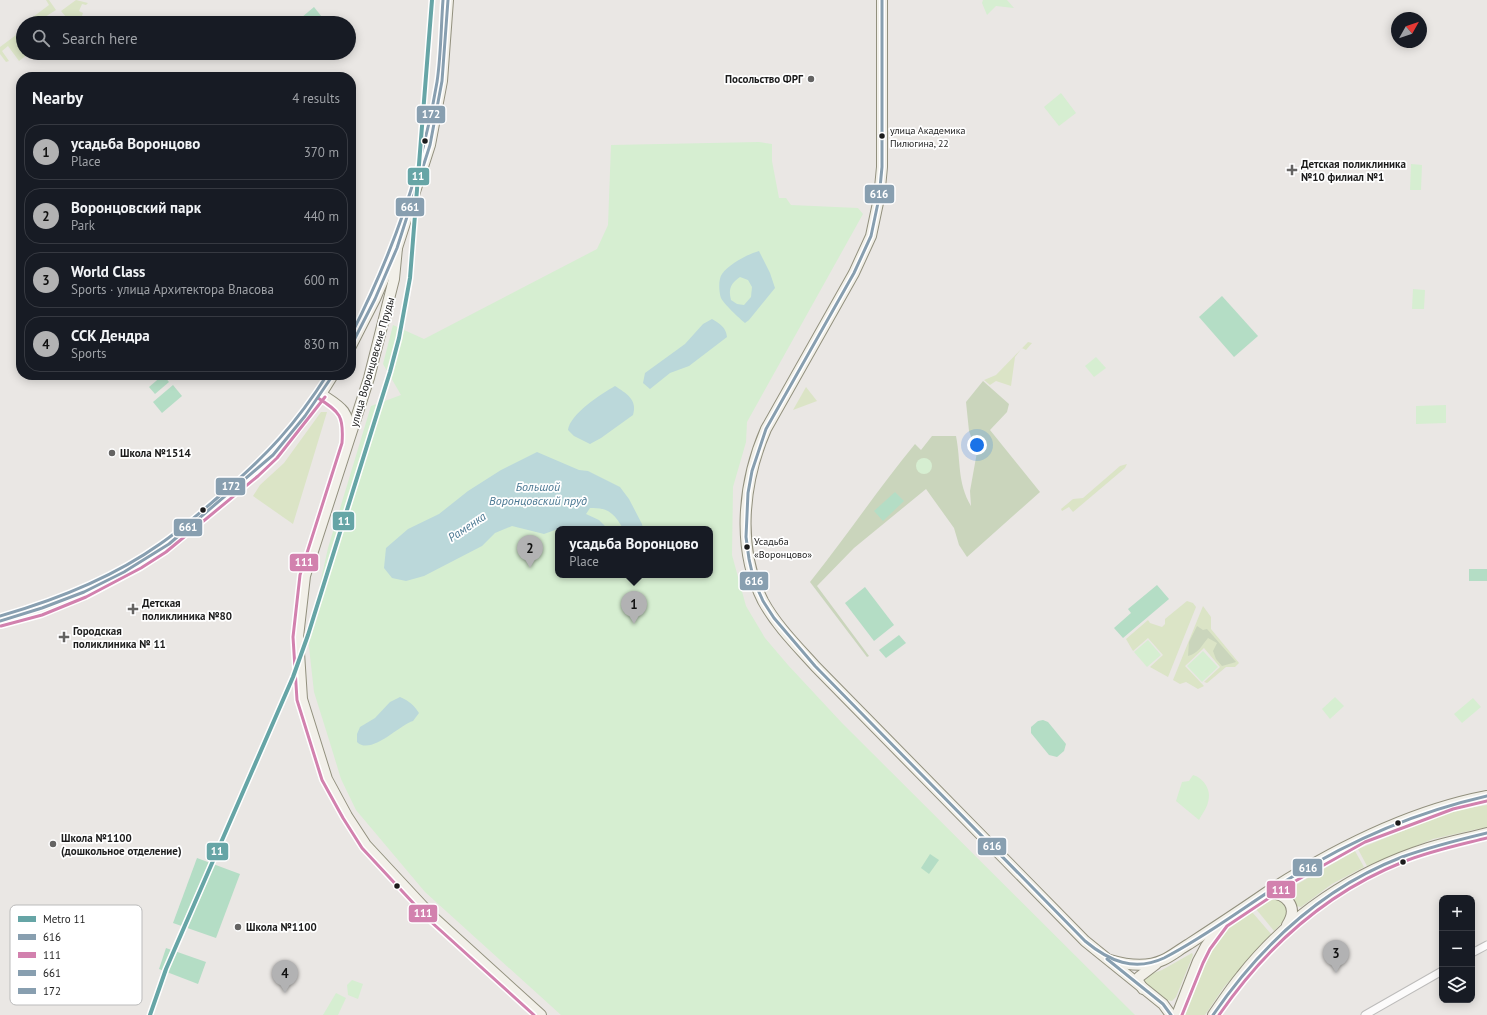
<!DOCTYPE html>
<meta charset="utf-8">
<style>
:root{--surface:#171b24;--page:#20242c;--text:#f1f3f6;--muted:#9ea1a6;--line:#363941;--accent:#b2b2b3}
body{margin:0;font-family:"PT Sans",sans-serif;background:var(--page);color:var(--text)}
.controls{position:absolute;right:12px;bottom:12px;display:grid;overflow:hidden;border-radius:8px;box-shadow:0 2px 10px #0003}
.controls button{width:36px;height:36px;display:grid;place-items:center;padding:0;border:0;border-bottom:1px solid var(--line);background:var(--surface);color:var(--text);font:20px sans-serif}
.compass{position:absolute;left:1391px;top:12px;width:36px;height:36px;border-radius:50%;background:var(--surface);box-shadow:0 2px 10px #0003;rotate:50deg}
.you{position:absolute;left:977px;top:445px;width:14px;height:14px;margin:-10px;border:3px solid #fff;border-radius:50%;background:#1a73e8;box-shadow:0 0 0 6px #1a73e833}
.badge{display:grid;place-items:center;width:26px;height:26px;border-radius:50%;background:var(--accent);color:#111;font-size:13px;font-weight:700}
.pin{position:absolute;translate:-50% -33px;filter:drop-shadow(0 1px 2px #0008)}
.pin::after{content:'';position:absolute;top:21px;width:14px;height:12px;background:inherit;clip-path:polygon(0 0,100% 0,50% 100%)}
.popup{position:absolute;left:555px;top:526px;width:158px;height:52px;box-sizing:border-box;display:grid;place-content:center;border-radius:8px;background:var(--surface);filter:drop-shadow(0 1px 3px #0005);font-size:13px;white-space:nowrap;color:var(--muted)}
.popup b{font-size:15px;color:var(--text)}
.popup::after{content:'';position:absolute;left:50%;top:100%;margin-left:-8px;border:8px solid transparent;border-top-color:var(--surface)}
.list{margin:0;padding:0;list-style:none}
h2{display:flex;justify-content:space-between;align-items:center;height:52px;margin:0;padding:0 16px;font-size:17px}
h2 small{font-size:13px;font-weight:400;color:var(--muted)}
.list li{display:grid;grid-template-columns:26px 1fr auto;gap:12px;align-items:center;box-sizing:border-box;height:56px;margin:0 8px 8px;padding:0 8px;border:1px solid var(--line);border-radius:16px}
.list b{display:block;font-size:15px;white-space:nowrap}
.list p{margin:0;font-size:13px;white-space:nowrap;color:var(--muted)}
.list em{font-size:13px;font-style:normal;color:var(--muted)}
.icon{flex:none;width:22px;height:22px;fill:none;stroke:currentColor;stroke-width:2;stroke-linecap:round;stroke-linejoin:round}
.map{position:relative;flex:none;width:1487px;height:1015px;overflow:hidden}
.search{position:absolute;background:var(--surface);box-shadow:0 2px 10px #0003;left:16px;top:16px;width:340px;height:44px;display:flex;align-items:center;gap:10px;box-sizing:border-box;padding:0 14px;border-radius:22px;color:var(--muted);font-size:15px}
.panel{position:absolute;background:var(--surface);box-shadow:0 2px 10px #0003;left:16px;top:72px;width:340px;height:308px;border-radius:16px}
.map>svg:first-child{display:block}
.grass{fill:#dbe4c6}
.forest{fill:#cad5bc}
.park{fill:#d6eed1;fill-rule:evenodd}
.pitch{fill:#b4ddc5}
.water{fill:#bbd8da;fill-rule:evenodd}
.lines{fill:none;stroke-linecap:round;stroke-linejoin:round}
.street-casing{stroke:#bdbcbb;stroke-width:9}
.secondary-casing{stroke:#92907e;stroke-width:12}
.street{stroke:#fcfbfb;stroke-width:7}
.secondary{stroke:#f2f0e9;stroke-width:10}
.bus-1-casing{stroke:#fff;stroke-width:6}
.bus-2-casing{stroke:#fff;stroke-width:6}
.bus-3-casing{stroke:#fff;stroke-width:6}
.bus-4-casing{stroke:#fff;stroke-width:6}
.bus-1{stroke:#889fb0;stroke-width:3}
.bus-2{stroke:#d281ae;stroke-width:3}
.bus-3{stroke:#889fb0;stroke-width:3}
.bus-4{stroke:#889fb0;stroke-width:3}
.metro-1-casing{stroke:#fff;stroke-width:7}
.metro-1{stroke:#66a5a6;stroke-width:4}
.poi-dot{fill:#646362;stroke:#fff;stroke-width:1.5}
.bus-dot{fill:#1c1c1c;stroke:#fff;stroke-width:1.5}
.labels{text-anchor:middle;stroke-width:3.5;stroke-linejoin:round;paint-order:stroke}
.bus-label{font-size:10px;fill:#1c1c1c;stroke:#fff;text-anchor:start}
.poi-label{font-size:11px;font-weight:bold;fill:#1c1c1c;stroke:#fff;text-anchor:start}
.street-label{font-size:11px;fill:#1c1c1c;stroke:#fff}
.water-label{font-size:12px;font-style:italic;fill:#4c7993;stroke:#fff}
.key{fill:#fff;stroke:#bbb;stroke-width:1}
.key-label{font-size:11px;fill:#1c1c1c}
.line-badge{stroke:#fff;stroke-width:1.5}
.badge-label{font-size:11px;text-anchor:middle;font-weight:bold;fill:#fff}
</style>
<div class="map">
<svg width="1487" height="1015" viewBox="0 0 1487 1015">
<rect width="100%" height="100%" fill="#eae7e4"/>
<!-- grass -->
<g class="grass">
<polygon points="46,0 49,0 56,10 45,17 49,23 39,23 35,18 29,23 25,23 49,5"/>
<polygon points="76,0 88,3 86,5 82,4 79,11 83,13 82,16 77,16 75,21 78,23 71,23 61,11"/>
<polygon points="16,35 19,38 23,36 23,53 28,54 19,61 8,46 2,51 9,61 6,62 0,54 0,47"/>
<polygon points="1028,342 1032,343 1026,350 1022,348 1015,357 1011,386 996,381 990,385 984,380 996,375"/>
<polygon points="806,387 817,401 793,410"/>
<polygon points="321,412 327,412 293,524 253,496 260,485 284,463"/>
<polygon points="1127,464 1125,468 1073,512 1069,507 1062,511 1061,509 1073,499 1083,498 1120,466"/>
<polygon points="1187,601 1193,603 1196,607 1168,677 1150,667 1163,655 1148,638 1133,651 1126,639 1148,620 1150,623 1162,627 1165,624 1165,619"/>
<polygon points="1203,606 1211,617 1211,629 1239,663 1235,667 1226,667 1207,683 1204,682 1220,667 1204,648 1185,666 1204,686 1198,689 1186,682 1180,684 1173,680"/>
<polygon points="1487,805 1487,827 1433,839 1367,866 1358,849 1455,810"/>
<polygon points="1355,851 1364,867 1332,884 1301,907 1296,906 1285,891 1287,890"/>
<polygon points="1275,898 1279,898 1288,907 1286,919 1274,931 1256,909"/>
<polygon points="1252,912 1271,934 1224,987 1205,1015 1185,1015 1212,945 1223,931"/>
<polygon points="1192,953 1193,955 1176,997 1172,1001 1166,1000 1143,982 1143,977 1162,970"/>
</g>
<!-- forest -->
<g class="forest">
<path d="M983 381 1009 404 1007 412 990 430 1040 492 967 557 959 545 954 528 926 489 854 548 817 586 869 656 867 657 810 582C846 537 878 489 915 444L921 450 932 436H956C961 461 957 482 971 506L970 491 977 452 969 431 966 402Z"/>
<path d="M1197 626 1203 630 1207 629 1236 662 1222 666 1216 659 1213 651 1217 643 1208 638C1201 646 1199 653 1188 656L1189 642Z"/>
</g>
<!-- park -->
<g class="park">
<polygon points="983,0 1007,0 1014,8 996,6 987,15 982,3"/>
<polygon points="1061,93 1076,113 1059,126 1044,107"/>
<path d="M759 142 772 144V161L779 198H786L791 205 858 208 863 214 747 422 746 442 733 487 732 555 746 606 765 638 788 665 842 723 1135 1015H561L425 892 356 810 341 779 330 743 314 692 308 638 328 548 371 406 401 395 383 364 393 325 424 339 597 249 608 225 611 145ZM558 529H710V575H558Z"/>
<polygon points="1411,164 1422,165 1421,190 1410,190"/>
<polygon points="1413,289 1425,290 1424,309 1412,309"/>
<polygon points="1096,357 1106,368 1094,377 1085,366"/>
<polygon points="1446,405 1446,423 1416,424 1416,406"/>
<circle cx="924" cy="466" r="8"/>
<polygon points="1148,640 1161,655 1147,667 1134,652"/>
<polygon points="1203,651 1218,667 1202,682 1187,666"/>
<polygon points="1335,697 1344,706 1330,719 1322,709"/>
<polygon points="1473,698 1481,707 1462,723 1454,714"/>
<path d="M1193 775C1204 778 1212 791 1208 802 1207 808 1202 814 1199 820L1176 801 1182 782 1189 781Z"/>
<polygon points="352,980 363,984 358,999 348,995 347,985"/>
<polygon points="336,993 346,998 338,1015 323,1015"/>
</g>
<!-- pitch -->
<g class="pitch">
<polygon points="314,7 322,17 314,23 295,23"/>
<polygon points="1222,296 1258,336 1234,357 1199,317"/>
<polygon points="163,375 169,382 155,394 149,387"/>
<polygon points="173,385 182,396 162,413 153,402"/>
<polygon points="895,492 904,501 883,521 874,511"/>
<rect x="1469" y="569" width="18" height="12"/>
<polygon points="1157,585 1169,599 1123,638 1114,628 1131,613 1128,609"/>
<polygon points="865,587 894,625 874,641 845,603"/>
<polygon points="899,635 906,643 886,658 879,650"/>
<polygon points="1043,720 1048,722 1066,744 1064,751 1057,757 1049,755 1031,733 1031,727 1038,721"/>
<polygon points="930,854 939,860 929,874 921,868"/>
<polygon points="197,858 240,874 216,938 173,923"/>
<polygon points="166,948 206,962 198,984 159,969"/>
</g>
<!-- water -->
<g class="water">
<path d="M759 251 770 273 775 288 749 320 745 323C740 319 723 303 721 298 719 293 718 279 722 274 729 264 748 254 759 251ZM740 277 748 280 752 287 751 297 744 305 737 304 731 300C728 289 731 283 740 277Z"/>
<path d="M712 319C720 324 726 327 727 337L689 366 670 373 650 389 643 383 645 373 685 344 703 324Z"/>
<path d="M615 386C626 393 638 400 633 415L601 438 590 444 574 436 568 430C570 414 601 394 615 386Z"/>
<path d="M537 452 579 470 588 471 620 487 629 499 642 524 643 529H623C615 514 608 507 590 508L586 514 599 520 608 529H576L566 526 544 534 512 526 495 533 482 546 424 576 406 581 392 578 384 568 386 548 408 529 439 514 468 491 501 470Z"/>
<path d="M400 697C409 701 414 705 419 713L413 721C399 725 371 756 357 742V734L360 727 375 718 390 702Z"/>
</g>
<g class="lines">
<defs>
<g id="street">
<polyline points="1472,953 1487,945"/>
<polyline points="1365,1015 1442,971"/>
</g>
<g id="secondary">
<path d="M882 0V167L879 198 871 236 854 273 766 429C743 482 736 548 763 601 776 625 797 646 815 666L1085 941 1163 1004 1171 1015"/>
<polyline points="397,248 394,279 369,378 305,576 298,637 302,699 327,779 347,816 366,845 432,916 541,1015"/>
<polyline points="351,346 375,299 397,248 430,145 442,81 448,0"/>
<path d="M321 394C339 406 350 410 348 434"/>
<path d="M0 621C57 606 113 582 162 549 182 535 200 518 219 503 237 487 256 472 273 455 296 431 316 403 333 375"/>
<path d="M1267 893C1287 893 1299 907 1287 925"/>
<path d="M1110 960C1127 965 1146 968 1163 960 1172 956 1180 949 1189 944 1215 927 1241 910 1267 892 1334 849 1408 811 1487 796"/>
<polyline points="1143,989 1138,981 1139,977 1156,964"/>
<polyline points="1177,1015 1198,961 1206,946 1220,928"/>
<path d="M1213 1015C1222 1002 1231 988 1241 976 1289 915 1355 871 1428 848 1447 842 1468 838 1487 833"/>
</g>
</defs>
<!-- street casing -->
<use href="#street" class="street-casing"/>
<!-- secondary casing -->
<use href="#secondary" class="secondary-casing"/>
<!-- street -->
<use href="#street" class="street"/>
<!-- secondary -->
<use href="#secondary" class="secondary"/>
<defs>
<g id="bus-1">
<path d="M882 0V167L879 198 871 236 854 273 766 429 752 471 748 493 746 537 749 559 754 581 763 601 774 618 815 666 1085 941C1109 961 1134 972 1164 958 1209 935 1249 903 1292 877 1353 839 1417 812 1487 796"/>
<polyline points="1107,959 1163,1004 1171,1015"/>
<path d="M1213 1015C1261 945 1322 888 1402 857 1430 847 1458 840 1487 833"/>
</g>
<g id="bus-2">
<path d="M318 398C340 412 344 416 342 443L300 575 293 637 297 700 322 780 343 818 362 848 429 920 534 1015"/>
<polyline points="1,626 42,615 86,597 141,568 166,552 258,476 277,458 325,397"/>
<polyline points="1182,1015 1203,963 1210,949 1227,926 1290,884 1365,842 1453,809 1487,801"/>
<path d="M1219 1015C1266 947 1325 893 1403 862 1430 851 1459 845 1487 838"/>
</g>
<g id="bus-3">
<polyline points="351,346 375,299 397,248 430,145 442,81 448,0"/>
<polyline points="0,621 42,608 84,592 124,572 169,544 273,455 305,416 333,375"/>
</g>
<g id="bus-4">
<path d="M351 335C392 255 422 171 437 82 441 55 441 27 443 0"/>
<path d="M0 616C56 600 112 578 160 544 182 529 203 510 223 493 267 455 296 424 327 375"/>
</g>
</defs>
<!-- bus-1 casing -->
<use href="#bus-1" class="bus-1-casing"/>
<!-- bus-2 casing -->
<use href="#bus-2" class="bus-2-casing"/>
<!-- bus-3 casing -->
<use href="#bus-3" class="bus-3-casing"/>
<!-- bus-4 casing -->
<use href="#bus-4" class="bus-4-casing"/>
<!-- bus-1 -->
<use href="#bus-1" class="bus-1"/>
<!-- bus-2 -->
<use href="#bus-2" class="bus-2"/>
<!-- bus-3 -->
<use href="#bus-3" class="bus-3"/>
<!-- bus-4 -->
<use href="#bus-4" class="bus-4"/>
<defs>
<polyline id="metro-1" points="150,1015 166,969 293,677 308,635 390,372 399,338 410,278 432,0"/>
</defs>
<!-- metro-1 casing -->
<use href="#metro-1" class="metro-1-casing"/>
<!-- metro-1 -->
<use href="#metro-1" class="metro-1"/>
</g>
<!-- markers -->
<g class="poi-dot">
<circle cx="811" cy="79" r="4"/>
<path d="M1290 164h4v4h4v4h-4v4h-4v-4h-4v-4h4z"/>
<circle cx="112" cy="453" r="4"/>
<path d="M131 603h4v4h4v4h-4v4h-4v-4h-4v-4h4z"/>
<path d="M62 631h4v4h4v4h-4v4h-4v-4h-4v-4h4z"/>
<circle cx="53" cy="844" r="4"/>
<circle cx="238" cy="927" r="4"/>
</g>
<g class="bus-dot">
<circle cx="882" cy="136" r="3.5"/>
<circle cx="425" cy="141" r="3.5"/>
<circle cx="203" cy="510" r="3.5"/>
<circle cx="747" cy="547" r="3.5"/>
<circle cx="1398" cy="823" r="3.5"/>
<circle cx="1403" cy="862" r="3.5"/>
<circle cx="397" cy="886" r="3.5"/>
</g>
<g class="labels">
<!-- bus labels -->
<g class="bus-label">
<text x="890" y="134">улица Академика<tspan x="890" dy="13">Пилюгина, 22</tspan></text>
<text x="754" y="545">Усадьба<tspan x="754" dy="13">«Воронцово»</tspan></text>
</g>
<!-- poi labels -->
<g class="poi-label">
<text x="803" y="83" text-anchor="end">Посольство ФРГ</text>
<text x="1301" y="168">Детская поликлиника<tspan x="1301" dy="13">№10 филиал №1</tspan></text>
<text x="120" y="457">Школа №1514</text>
<text x="142" y="607">Детская<tspan x="142" dy="13">поликлиника №80</tspan></text>
<text x="73" y="635">Городская<tspan x="73" dy="13">поликлиника № 11</tspan></text>
<text x="61" y="842">Школа №1100<tspan x="61" dy="13">(дошкольное отделение)</tspan></text>
<text x="246" y="931">Школа №1100</text>
</g>
<!-- street labels -->
<g class="street-label">
<text transform="translate(372 362) rotate(-74)" y="4">улица Воронцовские Пруды</text>
</g>
<!-- water labels -->
<g class="water-label">
<text x="538" y="491">Большой<tspan x="538" dy="14">Воронцовский пруд</tspan></text>
<text transform="translate(467 527) rotate(-34)" y="4">Раменка</text>
</g>
</g>
<!-- legend -->
<rect x="10" y="905" width="132" height="100" rx="6" class="key"/>
<rect x="18" y="916" width="18" height="6" fill="#66a5a6"/>
<rect x="18" y="934" width="18" height="6" fill="#889fb0"/>
<rect x="18" y="952" width="18" height="6" fill="#d281ae"/>
<rect x="18" y="970" width="18" height="6" fill="#889fb0"/>
<rect x="18" y="988" width="18" height="6" fill="#889fb0"/>
<g class="key-label">
<text x="43" y="923">Metro 11</text>
<text x="43" y="941">616</text>
<text x="43" y="959">111</text>
<text x="43" y="977">661</text>
<text x="43" y="995">172</text>
</g>
<g class="line-badge">
<rect x="416" y="105" width="30" height="19" rx="4" fill="#889fb0"/>
<rect x="407" y="167" width="23" height="19" rx="4" fill="#66a5a6"/>
<rect x="864" y="184" width="31" height="20" rx="4" fill="#889fb0"/>
<rect x="395" y="197" width="30" height="20" rx="4" fill="#889fb0"/>
<rect x="215" y="477" width="31" height="19" rx="4" fill="#889fb0"/>
<rect x="332" y="511" width="23" height="20" rx="4" fill="#66a5a6"/>
<rect x="173" y="518" width="30" height="19" rx="4" fill="#889fb0"/>
<rect x="289" y="553" width="30" height="19" rx="4" fill="#d281ae"/>
<rect x="739" y="571" width="30" height="20" rx="4" fill="#889fb0"/>
<rect x="977" y="837" width="30" height="19" rx="4" fill="#889fb0"/>
<rect x="206" y="842" width="23" height="19" rx="4" fill="#66a5a6"/>
<rect x="1292" y="858" width="31" height="19" rx="4" fill="#889fb0"/>
<rect x="1266" y="880" width="30" height="19" rx="4" fill="#d281ae"/>
<rect x="408" y="904" width="30" height="19" rx="4" fill="#d281ae"/>
</g>
<g class="badge-label">
<text x="431" y="118">172</text>
<text x="418" y="180">11</text>
<text x="879" y="198">616</text>
<text x="410" y="211">661</text>
<text x="231" y="490">172</text>
<text x="344" y="525">11</text>
<text x="188" y="531">661</text>
<text x="304" y="566">111</text>
<text x="754" y="585">616</text>
<text x="992" y="850">616</text>
<text x="217" y="855">11</text>
<text x="1308" y="872">616</text>
<text x="1281" y="894">111</text>
<text x="423" y="917">111</text>
</g>
</svg>
<div class="controls">
<button>+</button>
<button>−</button>
<button><svg class="icon" aria-label="layers" viewBox="0 0 24 24"><path d="M12 4l9 5-9 5-9-5zM3 14l9 5 9-5"/></svg></button>
</div>
<svg class="compass" viewBox="-18 -18 36 36"><path d="M0-13l5 13h-10z" fill="#e53935"/><path d="M0 13l5-13h-10z" fill="#9ea1a6"/></svg>
<div class="you"></div>
<div class="pin badge" style="left:634px;top:624px">1</div>
<div class="popup"><b>усадьба Воронцово</b>Place</div>
<div class="pin badge" style="left:530px;top:568px">2</div>
<div class="pin badge" style="left:1336px;top:973px">3</div>
<div class="pin badge" style="left:285px;top:993px">4</div>
<div class="search"><svg class="icon" aria-label="search" viewBox="0 0 24 24"><circle cx="10" cy="10" r="6"/><path d="M15 15l6 6"/></svg>Search here</div>
<section class="panel">
<h2>Nearby<small>4 results</small></h2>
<ul class="list">
<li><span class="badge">1</span><div><b>усадьба Воронцово</b><p>Place</p></div><em>370 m</em></li>
<li><span class="badge">2</span><div><b>Воронцовский парк</b><p>Park</p></div><em>440 m</em></li>
<li><span class="badge">3</span><div><b>World Class</b><p>Sports · улица Архитектора Власова</p></div><em>600 m</em></li>
<li><span class="badge">4</span><div><b>ССК Дендра</b><p>Sports</p></div><em>830 m</em></li>
</ul>
</section>
</div>
